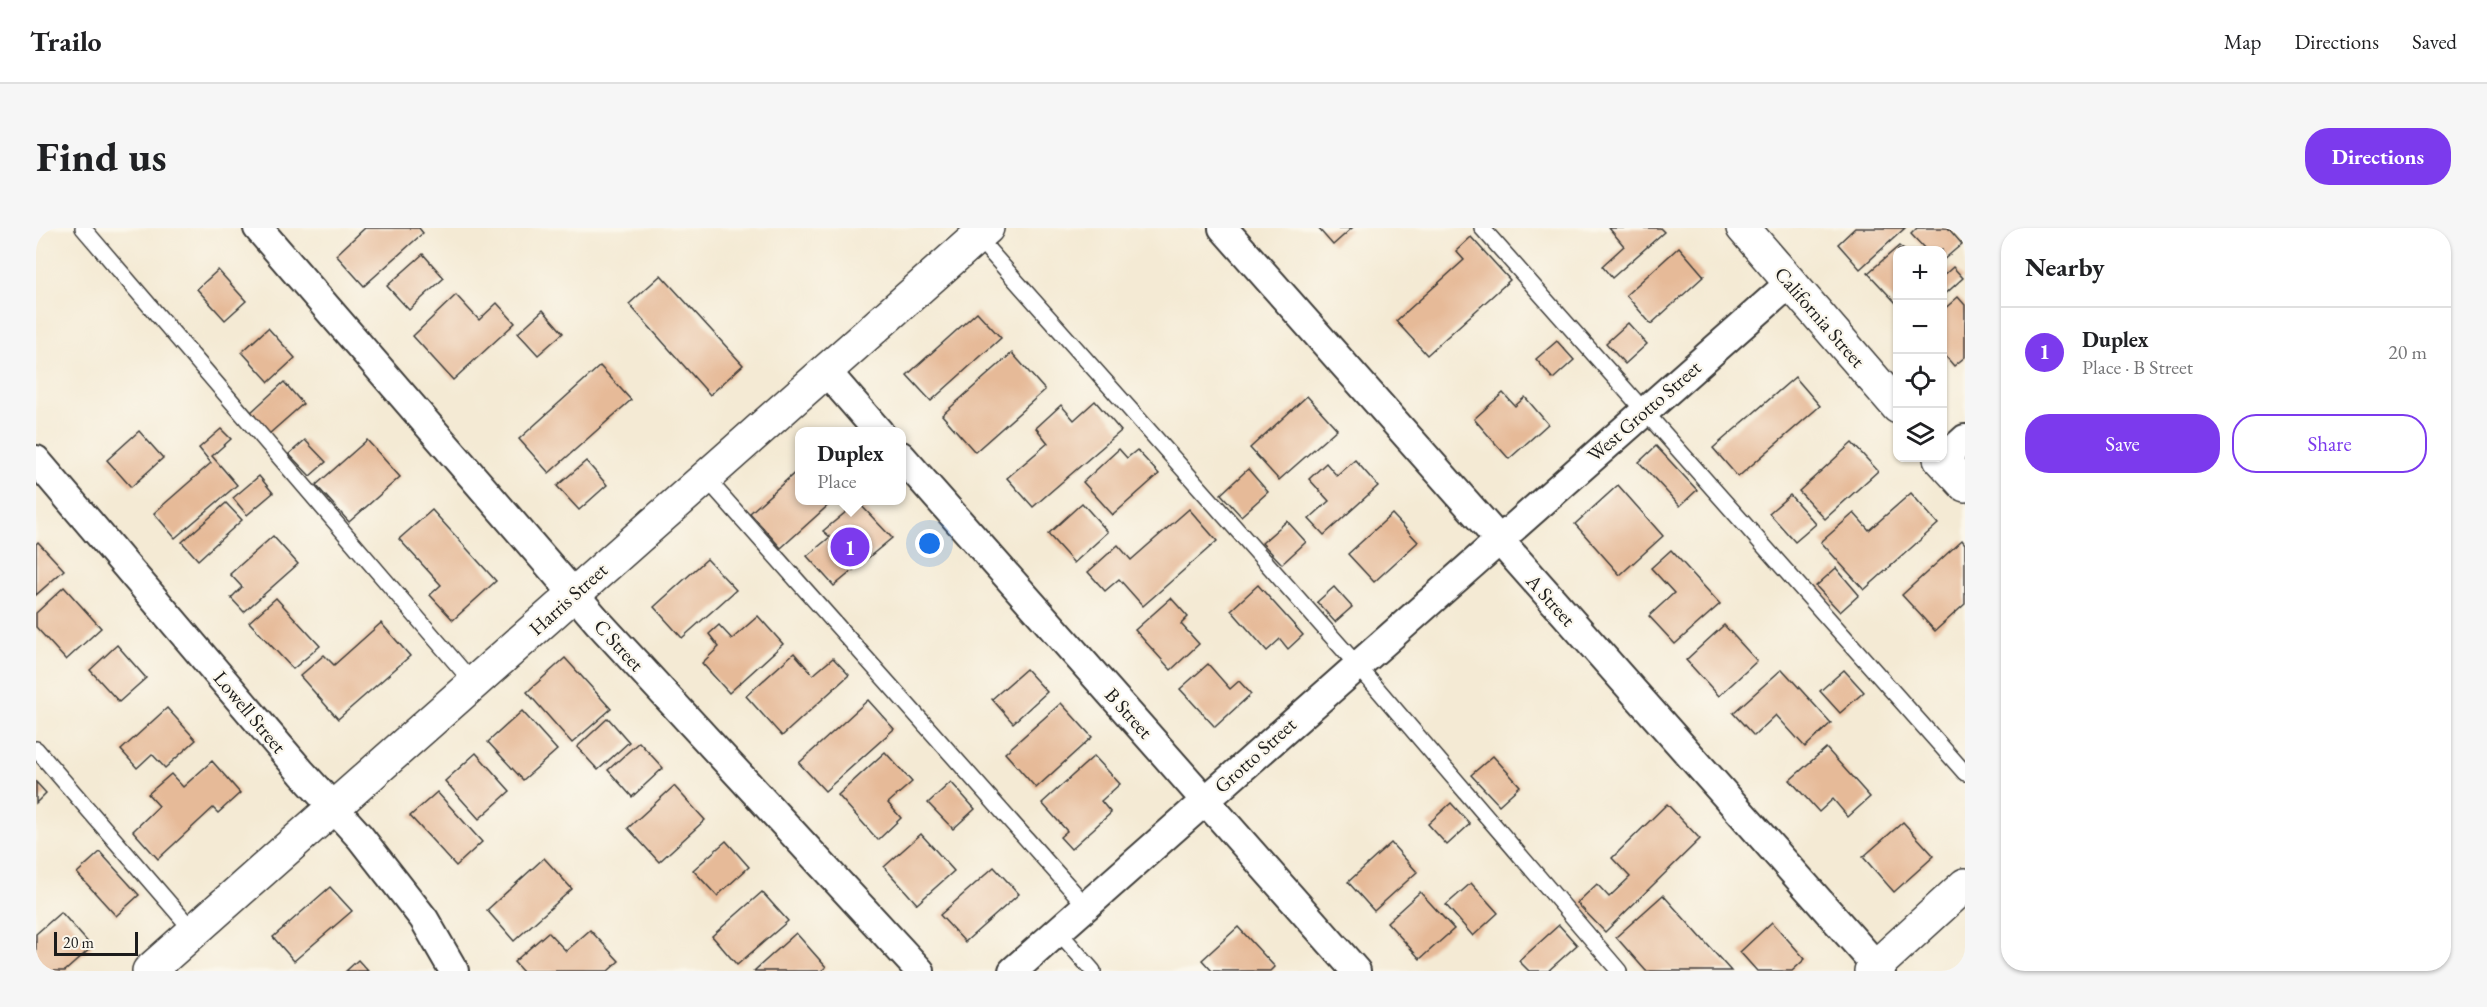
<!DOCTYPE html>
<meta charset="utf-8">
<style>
:root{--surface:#fff;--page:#f6f6f6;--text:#202124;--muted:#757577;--line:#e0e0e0;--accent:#7c3aed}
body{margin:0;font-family:"EB Garamond",serif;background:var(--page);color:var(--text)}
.controls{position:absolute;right:18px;top:18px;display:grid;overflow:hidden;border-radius:12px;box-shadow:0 2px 4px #0004}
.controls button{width:54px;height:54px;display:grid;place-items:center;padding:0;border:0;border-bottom:2px solid var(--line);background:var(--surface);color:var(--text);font:30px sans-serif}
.scale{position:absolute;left:18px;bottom:15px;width:84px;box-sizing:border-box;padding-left:6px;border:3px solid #1c1c1c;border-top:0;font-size:16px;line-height:21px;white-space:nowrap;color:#1c1c1c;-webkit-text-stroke:4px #fbf7ec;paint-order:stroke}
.you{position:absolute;left:894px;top:316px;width:21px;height:21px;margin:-15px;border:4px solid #fff;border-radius:50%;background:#1a73e8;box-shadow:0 0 0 9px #1a73e833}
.badge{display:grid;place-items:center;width:39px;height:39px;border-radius:50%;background:var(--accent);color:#fff;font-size:20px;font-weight:700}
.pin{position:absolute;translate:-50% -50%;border:3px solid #fff;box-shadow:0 2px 6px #0006}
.popup{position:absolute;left:759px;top:199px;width:111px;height:78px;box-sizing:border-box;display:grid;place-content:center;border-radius:12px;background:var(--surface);filter:drop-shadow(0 2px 4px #0005);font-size:20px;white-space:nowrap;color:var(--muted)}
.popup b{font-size:22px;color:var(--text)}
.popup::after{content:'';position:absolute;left:50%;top:100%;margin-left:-12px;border:12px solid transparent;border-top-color:var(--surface)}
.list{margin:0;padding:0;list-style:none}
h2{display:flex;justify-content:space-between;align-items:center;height:78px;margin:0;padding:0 24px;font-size:26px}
h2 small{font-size:20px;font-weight:400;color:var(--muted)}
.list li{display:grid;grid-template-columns:39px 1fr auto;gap:18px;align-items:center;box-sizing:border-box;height:90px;padding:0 24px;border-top:2px solid var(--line)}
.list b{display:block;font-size:22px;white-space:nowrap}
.list p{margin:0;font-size:20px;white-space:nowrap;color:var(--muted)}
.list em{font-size:20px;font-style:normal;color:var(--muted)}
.actions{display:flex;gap:12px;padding:18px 24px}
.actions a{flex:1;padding:14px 0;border:2px solid var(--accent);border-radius:24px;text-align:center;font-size:21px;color:var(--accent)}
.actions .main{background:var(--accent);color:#fff}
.icon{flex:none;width:33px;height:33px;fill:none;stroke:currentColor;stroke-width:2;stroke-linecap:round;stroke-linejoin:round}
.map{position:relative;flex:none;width:1929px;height:743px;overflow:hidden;border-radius:24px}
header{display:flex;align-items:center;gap:36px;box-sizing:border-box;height:84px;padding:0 30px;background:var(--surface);border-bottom:2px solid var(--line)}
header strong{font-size:28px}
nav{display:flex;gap:33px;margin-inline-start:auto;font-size:21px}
.intro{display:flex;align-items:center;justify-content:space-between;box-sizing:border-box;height:144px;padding:0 36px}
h1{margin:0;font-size:42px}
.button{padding:15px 27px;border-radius:24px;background:var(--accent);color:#fff;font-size:21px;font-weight:700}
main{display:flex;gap:36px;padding:0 36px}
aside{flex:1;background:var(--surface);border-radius:24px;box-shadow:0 2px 4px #0004}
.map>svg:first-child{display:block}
.building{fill:#e6ba98}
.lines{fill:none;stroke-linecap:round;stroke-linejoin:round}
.service-casing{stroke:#3c3b38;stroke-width:18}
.minor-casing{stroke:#3c3b38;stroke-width:32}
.tertiary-casing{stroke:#3c3b38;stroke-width:36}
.secondary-casing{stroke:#3c3b38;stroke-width:36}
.service{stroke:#fff;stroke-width:15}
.minor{stroke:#fff;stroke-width:28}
.tertiary{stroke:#fff;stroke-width:33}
.secondary{stroke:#fff;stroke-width:33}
.labels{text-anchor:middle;stroke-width:4.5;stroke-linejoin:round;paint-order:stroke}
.street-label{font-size:20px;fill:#1c1c1c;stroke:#fbf7ec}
</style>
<header>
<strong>Trailo</strong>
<nav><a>Map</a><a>Directions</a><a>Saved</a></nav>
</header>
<div class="intro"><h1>Find us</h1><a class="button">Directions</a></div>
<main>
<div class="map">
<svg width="1929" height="743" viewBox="0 0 1929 743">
<rect width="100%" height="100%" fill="#fbf7ec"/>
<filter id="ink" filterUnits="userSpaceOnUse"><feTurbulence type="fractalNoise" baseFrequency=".0167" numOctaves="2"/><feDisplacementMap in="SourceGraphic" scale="12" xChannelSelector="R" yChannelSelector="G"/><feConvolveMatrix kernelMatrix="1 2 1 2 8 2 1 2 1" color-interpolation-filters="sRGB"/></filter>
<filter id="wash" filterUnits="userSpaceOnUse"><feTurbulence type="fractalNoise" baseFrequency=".008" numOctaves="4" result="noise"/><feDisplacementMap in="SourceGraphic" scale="24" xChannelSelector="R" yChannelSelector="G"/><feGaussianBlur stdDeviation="1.35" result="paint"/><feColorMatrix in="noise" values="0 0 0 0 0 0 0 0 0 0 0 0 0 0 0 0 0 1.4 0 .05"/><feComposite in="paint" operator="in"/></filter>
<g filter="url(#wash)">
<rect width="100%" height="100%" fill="#f4ead4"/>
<g id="blocks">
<!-- building -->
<g class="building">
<polygon points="329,0 383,0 387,5 328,58 300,27"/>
<polygon points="1282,0 1316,0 1297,17"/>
<polygon points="1573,0 1624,0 1628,4 1576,50 1566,38 1588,18"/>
<polygon points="1819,0 1869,0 1824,41 1802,16"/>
<polygon points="1881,0 1912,0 1926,16 1906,33 1906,22 1890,22 1875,6"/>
<polygon points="1435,9 1474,52 1391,127 1360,93 1428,32 1420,23"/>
<polygon points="1863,18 1868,22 1862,22 1862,77 1832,45"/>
<polygon points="1643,19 1668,48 1615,96 1590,67"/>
<polygon points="387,26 408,50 373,82 351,58"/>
<polygon points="1917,39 1927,50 1906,69 1906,49"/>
<polygon points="182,42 210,73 189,92 161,61"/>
<polygon points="625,47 707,137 674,167 593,76"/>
<polygon points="420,67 443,92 461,75 479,95 417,152 377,108"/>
<polygon points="1922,69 1929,77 1929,129 1918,138 1906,124 1906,83"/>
<polygon points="507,82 527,105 502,127 482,105"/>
<polygon points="941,84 965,110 895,173 871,147"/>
<polygon points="1592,95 1611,116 1589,136 1570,115"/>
<polygon points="232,100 259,130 233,154 206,124"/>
<polygon points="1521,113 1538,132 1517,151 1500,131"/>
<polygon points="976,125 1009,162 939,224 906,187"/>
<polygon points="564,138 595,172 513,245 483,211"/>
<polygon points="1759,149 1784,178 1702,249 1677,220"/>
<polygon points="248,154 267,176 233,206 214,185"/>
<polygon points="1467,165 1479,178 1489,169 1512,196 1473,231 1438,191"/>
<polygon points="1271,168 1301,201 1243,252 1214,220"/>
<polygon points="1059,173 1085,203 997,279 971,250 1012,215 1000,200 1025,177 1038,192"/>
<polygon points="185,201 195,211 176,228 201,257 139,310 118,285 175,235 163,220"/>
<polygon points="103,203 127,230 95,259 71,232"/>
<polygon points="269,212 290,234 274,248 253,226"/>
<polygon points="331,212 364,249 313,294 280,257"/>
<polygon points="1816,215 1842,243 1789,291 1763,263"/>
<polygon points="1620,218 1661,262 1644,278 1603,234"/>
<polygon points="1083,221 1091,230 1101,222 1123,246 1077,287 1047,254"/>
<polygon points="1319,232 1342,258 1288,307 1273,291 1293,273 1273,251 1290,235 1301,248"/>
<polygon points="550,233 571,257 543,282 521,258"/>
<polygon points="763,241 763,272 798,272 745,320 714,285"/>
<polygon points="1212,241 1232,264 1205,288 1185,266"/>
<polygon points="223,248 237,265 211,287 197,270"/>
<polygon points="1582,257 1627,308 1584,347 1539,296"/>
<polygon points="1875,265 1902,296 1828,362 1785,314 1818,285 1833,302"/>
<polygon points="1754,267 1780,296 1759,314 1733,285"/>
<polygon points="822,274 856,310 798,358 771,328 794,309 787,303"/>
<polygon points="190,275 206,292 162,332 146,314"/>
<polygon points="1046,275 1072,304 1038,335 1012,306"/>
<polygon points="1153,281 1181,313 1107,378 1083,351 1069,363 1052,344 1082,317 1095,332"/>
<polygon points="396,282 460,353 417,392 394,367 405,357 363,311"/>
<polygon points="1356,286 1382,314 1338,354 1312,326"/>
<polygon points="1251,293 1270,314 1246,336 1226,315"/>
<polygon points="237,308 262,336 208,384 195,370 206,359 194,346"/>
<polygon points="1926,312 1929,316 1929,376 1899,403 1866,367"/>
<polygon points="2,314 28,342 0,367 0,316"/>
<polygon points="1635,322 1684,376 1639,416 1613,388 1638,365 1615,340"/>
<polygon points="671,331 700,362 646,410 618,379"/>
<polygon points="1800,340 1823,367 1804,384 1780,358"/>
<polygon points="1222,357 1267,407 1252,421 1244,411 1231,423 1195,382"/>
<polygon points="28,359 65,400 30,432 0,399 0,385"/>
<polygon points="1298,359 1316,379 1299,394 1281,374"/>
<polygon points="240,370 284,418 257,441 213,394"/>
<polygon points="1135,370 1152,389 1145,396 1163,416 1135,442 1099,402"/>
<polygon points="722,388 747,416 693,465 666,435 683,419 673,406 683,397 696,411"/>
<polygon points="345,395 374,428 302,491 264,448 288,427 298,437"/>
<polygon points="1688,397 1721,433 1683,468 1650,432"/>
<polygon points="81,417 110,450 83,474 54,442"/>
<polygon points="758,425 777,447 797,430 813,447 746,508 710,468"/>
<polygon points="529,430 575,481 536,515 491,464"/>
<polygon points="1172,436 1194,461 1203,453 1215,466 1179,499 1144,461"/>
<polygon points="990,441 1011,464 977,495 956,471"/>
<polygon points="1746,441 1795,495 1769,519 1740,487 1718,508 1697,485"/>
<polygon points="1808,442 1828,464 1804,485 1784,463"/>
<polygon points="832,472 858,501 789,563 763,535"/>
<polygon points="1025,475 1056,509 1000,560 969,525"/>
<polygon points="131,480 160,512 129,540 116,526 101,540 85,522"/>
<polygon points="486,483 521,522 487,552 452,514"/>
<polygon points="572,490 593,514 562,542 541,519"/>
<polygon points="603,514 627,540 596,569 572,542"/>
<polygon points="1790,520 1834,569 1812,589 1797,571 1783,584 1754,552"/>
<polygon points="849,524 876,554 852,575 865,590 842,612 802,567"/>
<polygon points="440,525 474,563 443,591 409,553"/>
<polygon points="1058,528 1084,556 1065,573 1075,585 1035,621 1024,609 1031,603 1006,575"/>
<polygon points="1457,528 1484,558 1463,577 1435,547"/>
<polygon points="176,533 204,565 182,585 177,580 122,631 97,603 123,578 112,566 135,546 147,559"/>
<polygon points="0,554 10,565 0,575"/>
<polygon points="915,554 939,581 917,601 892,575"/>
<polygon points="638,558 669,592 623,634 592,600"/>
<polygon points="401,564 446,614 420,638 374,588"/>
<polygon points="1415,575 1434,596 1411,617 1392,596"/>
<polygon points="1631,576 1664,611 1569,704 1541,675 1561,656 1573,669 1594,649 1576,630"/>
<polygon points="1867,594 1898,628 1858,664 1827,629"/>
<polygon points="885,606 918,643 881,676 848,639"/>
<polygon points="690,613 713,639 681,668 657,642"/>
<polygon points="1355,615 1381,644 1338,683 1312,654"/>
<polygon points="64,624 103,667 80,688 41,645"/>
<polygon points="508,630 536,661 478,713 451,682"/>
<polygon points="958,639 983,666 929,714 904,687"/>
<polygon points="1435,655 1462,685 1437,708 1410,677"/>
<polygon points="294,659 316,683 258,733 237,709"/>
<polygon points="726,664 752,693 701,737 676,708"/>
<polygon points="1384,664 1418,701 1384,731 1351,694"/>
<polygon points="1627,667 1695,743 1610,743 1580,709"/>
<polygon points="25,684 56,719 29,743 3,743 0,740 0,706"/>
<polygon points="1736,694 1769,731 1756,743 1721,743 1704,724"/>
<polygon points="1523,697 1541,717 1512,743 1493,743 1483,733"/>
<polygon points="1202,699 1239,739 1235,743 1176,743 1166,732"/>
<polygon points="554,702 583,733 572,743 486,743 478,734 512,704 530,723"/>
<polygon points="760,705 790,739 785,743 718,743"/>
<polygon points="322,732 332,743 310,743"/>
</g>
</g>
</g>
<g filter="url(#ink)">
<use href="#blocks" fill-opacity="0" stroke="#3c3b38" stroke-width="1.5"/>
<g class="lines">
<defs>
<g id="service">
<polyline points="47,0 438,456"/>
<polyline points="1446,0 1929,545"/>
<polyline points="941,9 1321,437 1583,743"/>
<polyline points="670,250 1051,679"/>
<polyline points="0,521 158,704"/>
<polyline points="1022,703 1057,743"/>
</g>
<g id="minor">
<polyline points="222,0 563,395 884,743"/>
<polyline points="1187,0 1845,743"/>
<polyline points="790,143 843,204"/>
<polyline points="865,228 1320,743"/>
<polyline points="0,232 266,545 324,609 388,691 418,743"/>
<polyline points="1906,232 1929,211"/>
<polyline points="977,743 1755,54"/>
</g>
<g id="tertiary">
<polyline points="1707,0 1862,179"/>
<polyline points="1904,230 1929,257"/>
</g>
<g id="secondary">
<polyline points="113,743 951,0"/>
<polyline points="1835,743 1929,657"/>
</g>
</defs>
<!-- service casing -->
<use href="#service" class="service-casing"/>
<!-- minor casing -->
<use href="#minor" class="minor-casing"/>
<!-- tertiary casing -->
<use href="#tertiary" class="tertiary-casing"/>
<!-- secondary casing -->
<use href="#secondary" class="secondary-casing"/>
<!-- service -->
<use href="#service" class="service"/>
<!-- minor -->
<use href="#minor" class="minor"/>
<!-- tertiary -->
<use href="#tertiary" class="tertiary"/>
<!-- secondary -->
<use href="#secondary" class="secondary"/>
</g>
</g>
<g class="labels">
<!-- street labels -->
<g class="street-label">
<text transform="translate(1784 89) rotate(49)" y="7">California Street</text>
<text transform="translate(1608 183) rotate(-41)" y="7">West Grotto Street</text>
<text transform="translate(532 371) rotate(-42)" y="7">Harris Street</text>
<text transform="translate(1515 372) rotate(48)" y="7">A Street</text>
<text transform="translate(583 417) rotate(47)" y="7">C Street</text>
<text transform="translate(214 484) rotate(50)" y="7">Lowell Street</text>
<text transform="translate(1093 485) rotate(48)" y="7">B Street</text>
<text transform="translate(1219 527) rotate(-42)" y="7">Grotto Street</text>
</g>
</g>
</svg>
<div class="controls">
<button>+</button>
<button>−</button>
<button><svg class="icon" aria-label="locate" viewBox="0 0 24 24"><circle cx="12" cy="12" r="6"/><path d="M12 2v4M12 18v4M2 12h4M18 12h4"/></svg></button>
<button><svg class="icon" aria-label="layers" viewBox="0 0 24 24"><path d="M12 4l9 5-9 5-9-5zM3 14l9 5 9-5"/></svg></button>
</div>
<div class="scale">20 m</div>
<div class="you"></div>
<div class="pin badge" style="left:814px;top:319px">1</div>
<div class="popup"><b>Duplex</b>Place</div>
</div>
<aside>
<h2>Nearby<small></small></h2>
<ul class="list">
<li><span class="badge">1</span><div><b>Duplex</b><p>Place · B Street</p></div><em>20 m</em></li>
</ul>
<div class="actions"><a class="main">Save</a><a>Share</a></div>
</aside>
</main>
